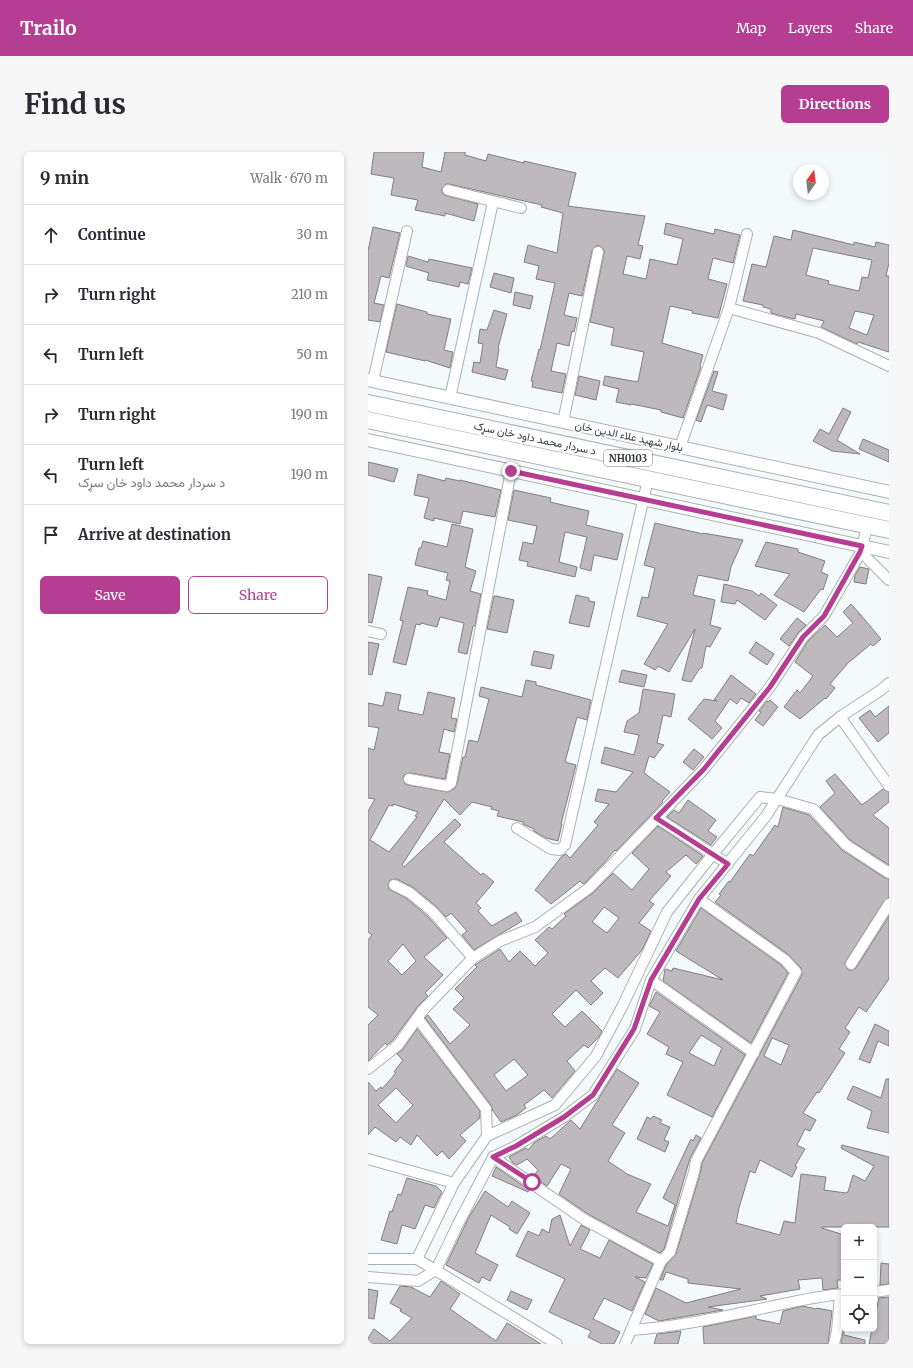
<!DOCTYPE html>
<meta charset="utf-8">
<style>
:root{--surface:#fff;--page:#f7f7f7;--text:#2b2b33;--muted:#7c7c81;--line:#e1e1e2;--accent:#b53d92}
body{margin:0;font-family:Merriweather,Vazirmatn,serif;background:var(--page);color:var(--text)}
.controls{position:absolute;right:12px;bottom:12px;display:grid;overflow:hidden;border-radius:6px;box-shadow:0 2px 6px #0003}
.controls button{width:36px;height:36px;display:grid;place-items:center;padding:0;border:0;border-bottom:1px solid var(--line);background:var(--surface);color:var(--text);font:20px sans-serif}
.compass{position:absolute;left:425px;top:12px;width:36px;height:36px;border-radius:50%;background:var(--surface);box-shadow:0 2px 6px #0003;rotate:14deg}
.stop{position:absolute;width:12px;height:12px;margin:-9px;border:3px solid #b53d92;border-radius:50%;background:#fff}
.stop.end{background:#b53d92;border-color:#fff;box-shadow:0 1px 4px #0008}
.list{margin:0;padding:0;list-style:none}
h2{display:flex;justify-content:space-between;align-items:center;height:52px;margin:0;padding:0 16px;font-size:17px}
h2 small{font-size:13px;font-weight:400;color:var(--muted)}
.list li{display:grid;grid-template-columns:26px 1fr auto;gap:12px;align-items:center;box-sizing:border-box;height:60px;padding:0 16px;border-top:1px solid var(--line)}
.list b{display:block;font-size:15px;white-space:nowrap}
.list p{margin:0;font-size:13px;white-space:nowrap;color:var(--muted)}
.list em{font-size:13px;font-style:normal;color:var(--muted)}
.actions{display:flex;gap:8px;padding:12px 16px}
.actions a{flex:1;padding:9px 0;border:1px solid var(--accent);border-radius:6px;text-align:center;font-size:14px;color:var(--accent)}
.actions .main{background:var(--accent);color:#fff}
.icon{flex:none;width:22px;height:22px;fill:none;stroke:currentColor;stroke-width:2;stroke-linecap:round;stroke-linejoin:round}
.map{position:relative;flex:none;width:521px;height:1192px;overflow:hidden;border-radius:6px}
header{display:flex;align-items:center;gap:24px;box-sizing:border-box;height:56px;padding:0 20px;background:var(--accent);color:#fff}
header strong{font-size:19px}
nav{display:flex;gap:22px;margin-inline-start:auto;font-size:14px}
.intro{display:flex;align-items:center;justify-content:space-between;box-sizing:border-box;height:96px;padding:0 24px}
h1{margin:0;font-size:28px}
.button{padding:10px 18px;border-radius:6px;background:var(--accent);color:#fff;font-size:14px;font-weight:700}
main{display:flex;gap:24px;padding:0 24px}
aside{flex:1;background:var(--surface);border-radius:6px;box-shadow:0 2px 6px #0003}
.map>svg:first-child{display:block}
.building{fill:#beb9bc;stroke:#827d80;fill-rule:evenodd}
.lines{fill:none;stroke-linecap:round;stroke-linejoin:round}
.minor-casing{stroke:#acb1b3;stroke-width:12}
.tertiary-casing{stroke:#acb1b3;stroke-width:14}
.trunk-casing{stroke:#acb1b3;stroke-width:18}
.minor{stroke:#fff;stroke-width:10}
.tertiary{stroke:#fff;stroke-width:12}
.trunk{stroke:#fff;stroke-width:16}
.route{stroke:#b53d92;stroke-width:5}
.labels{text-anchor:middle;stroke-width:4;stroke-linejoin:round;paint-order:stroke}
.shield{fill:#fff;stroke:#727474;stroke-width:1}
.shield-label{font-size:10px;font-weight:bold;fill:#363939}
.street-label{font-size:11px;fill:#363939;stroke:#fff}
</style>
<header>
<strong>Trailo</strong>
<nav><a>Map</a><a>Layers</a><a>Share</a></nav>
</header>
<div class="intro"><h1>Find us</h1><a class="button">Directions</a></div>
<main>
<aside>
<h2>9 min<small>Walk · 670 m</small></h2>
<ul class="list">
<li><svg class="icon" aria-label="ahead" viewBox="0 0 24 24"><path d="M12 20V5M6 11l6-6 6 6"/></svg><div><b>Continue</b></div><em>30 m</em></li>
<li><svg class="icon" aria-label="right" viewBox="0 0 24 24"><path d="M7 20v-9h11M14 6l5 5-5 5"/></svg><div><b>Turn right</b></div><em>210 m</em></li>
<li><svg class="icon" aria-label="left" viewBox="0 0 24 24"><path d="M17 20v-9H6M10 6l-5 5 5 5"/></svg><div><b>Turn left</b></div><em>50 m</em></li>
<li><svg class="icon" aria-label="right" viewBox="0 0 24 24"><path d="M7 20v-9h11M14 6l5 5-5 5"/></svg><div><b>Turn right</b></div><em>190 m</em></li>
<li><svg class="icon" aria-label="left" viewBox="0 0 24 24"><path d="M17 20v-9H6M10 6l-5 5 5 5"/></svg><div><b>Turn left</b><p>د سردار محمد داود خان سړک</p></div><em>190 m</em></li>
<li><svg class="icon" aria-label="arrive" viewBox="0 0 24 24"><path d="M6 21V4h12l-3 4 3 4H6"/></svg><div><b>Arrive at destination</b></div></li>
</ul>
<div class="actions"><a class="main">Save</a><a>Share</a></div>
</aside>
<div class="map">
<svg width="521" height="1192" viewBox="0 0 521 1192">
<rect width="100%" height="100%" fill="#f4fafc"/>
<!-- building -->
<g class="building">
<polygon points="6,0 56,0 54,15 73,20 77,0 97,0 97,3 118,9 120,2 156,11 156,9 208,21 200,54 277,64 270,93 275,94 272,107 259,104 255,122 278,127 282,107 309,113 315,87 296,82 298,71 346,82 347,77 372,83 365,111 345,106 340,127 359,132 350,166 324,161 325,159 302,154 294,191 335,203 332,214 333,215 315,266 293,260 293,258 263,252 263,253 248,250 251,237 235,233 237,224 270,230 276,200 243,193 246,176 222,170 236,101 236,98 232,94 228,94 224,99 214,144 201,141 196,163 209,166 206,180 204,179 201,194 189,191 183,219 198,222 194,241 164,235 165,229 163,229 171,197 172,198 187,131 168,127 171,114 156,110 160,93 189,101 195,61 173,55 174,53 81,32 78,32 74,36 74,40 76,43 110,52 106,69 77,61 77,64 47,58 50,48 23,43 26,26 3,22"/>
<polygon points="5,75 32,81 21,126 13,124 6,151 16,153 12,170 0,168 0,99"/>
<path d="M425 78 486 93V90L507 95 508 90 521 93V111L518 124H521V200L490 190 489 192 453 175 456 169 428 162 427 167 422 166 403 161V157L395 155V153L375 149 384 112 398 115 406 84 423 88ZM445 96 504 108 500 126 494 125 491 139 460 132 461 129 438 123ZM487 159 506 163 499 183 481 176Z"/>
<polygon points="40,104 60,110 61,107 104,116 100,132 92,130 91,135 59,128 61,121 38,114"/>
<polygon points="126,121 146,126 143,141 122,135"/>
<polygon points="147,140 165,144 162,157 145,153"/>
<polygon points="29,152 59,160 59,162 83,167 76,198 85,200 82,216 57,208 57,209 18,200"/>
<polygon points="126,158 139,162 130,196 131,197 128,215 140,218 137,228 104,220 106,210 112,211 115,192 110,191 112,177 119,178"/>
<polygon points="346,219 350,220 344,239 359,243 355,258 339,253 333,270 328,268"/>
<polygon points="211,224 232,229 228,248 207,243"/>
<polygon points="475,256 483,260 469,288 492,302 464,299 445,289 452,277 461,282"/>
<polygon points="495,287 521,298 521,310 491,297"/>
<polygon points="0,310 30,317 26,330 0,323"/>
<polygon points="50,322 77,329 78,326 92,329 92,328 133,338 127,365 95,359 92,372 66,366 66,369 56,366 61,346 46,343"/>
<polygon points="146,338 183,346 182,350 221,359 218,373 255,382 249,408 226,403 223,419 212,416 219,385 197,380 191,410 209,415 207,425 159,414 160,410 151,408 155,390 165,392 169,374 140,368"/>
<polygon points="287,371 335,382 335,381 375,388 363,415 360,429 330,423 325,443 347,448 342,473 353,476 342,495 338,494 334,516 332,516 323,530 314,528 327,477 301,520 290,514 287,518 276,512 300,472 269,464 274,445 280,446 287,416 276,413"/>
<polygon points="84,372 105,377 97,415 108,419 102,439 113,442 107,474 105,474 99,502 90,500 96,471 72,465 69,475 53,471 52,473 48,472 38,513 25,510 35,469 32,468 40,435 60,439 59,443 78,448 82,429 78,428 80,421 47,413 51,396 53,396 55,389 79,395"/>
<polygon points="398,390 430,397 430,400 457,409 453,420 460,423 455,438 453,437 436,460 406,443 422,422 387,414"/>
<polygon points="492,415 501,417 498,432 486,430 487,423"/>
<polygon points="0,422 14,425 4,471 0,470"/>
<polygon points="356,432 384,439 391,444 393,441 409,453 397,468 369,448 367,452 353,450"/>
<polygon points="208,443 221,446 221,449 227,450 221,475 201,471"/>
<polygon points="126,444 128,444 146,448 139,481 119,477"/>
<polygon points="483,452 491,461 491,463 492,462 513,487 505,494 503,492 480,511 462,532 467,536 458,547 457,546 432,567 416,555 429,538 432,541 445,524 427,510 440,489 457,473 469,485 485,471 475,460"/>
<polygon points="429,466 438,473 430,481 421,494 412,487"/>
<polygon points="0,490 11,492 4,523 0,522"/>
<polygon points="388,490 406,502 399,513 381,501"/>
<polygon points="166,499 186,503 183,517 163,513"/>
<polygon points="254,518 279,523 276,535 251,530"/>
<polygon points="363,523 388,542 381,551 373,546 369,552 362,547 347,569 354,576 344,587 320,567 336,547 349,549 346,548"/>
<path d="M158 528 168 530V533L223 548 219 568 209 565 197 610 208 613 193 672H194L190 689 178 686 166 679V677L155 672V670L129 664 131 659 123 657 124 655 104 650 92 663 76 647 34 713 36 715 87 667 93 673 76 690 113 723 115 721 126 730 108 751 113 756 110 759 124 774 148 760 154 769 106 798 94 783 99 779 83 761 78 765 69 755 46 736 29 727 22 728 20 733 21 737 38 746 60 765 79 786 56 805 75 823 57 841 60 844 50 854 25 888 19 893 17 891 0 909V873L10 863 0 855V788L4 783 0 780V659L7 647 0 646V596L6 598 11 576 0 574V551L15 554 18 540 33 543 30 558 55 563 60 540 87 546 83 566 89 567 86 580 76 577 71 600 82 602 77 627 42 621 36 623 35 626 37 632 40 633 80 640 87 636 89 632 95 605H97L101 588 110 590 121 547 111 544 113 535 154 545ZM25 652 50 660 47 664 49 665 21 700 2 688 21 653 25 654ZM35 792 48 809 34 823 20 809Z"/>
<polygon points="275,537 307,542 303,565 295,563 289,591 296,593 286,606 281,604 276,621 302,640 294,649 295,650 248,699 247,698 235,712 217,731 215,732 212,729 183,752 167,738 194,704 198,702 202,706 230,673 226,670 241,652 227,649 230,637 248,640 265,620 233,611 237,595 266,603 271,583 256,580 259,569 271,561"/>
<polygon points="402,548 410,555 395,574 387,568 393,560 391,559 399,549 400,550"/>
<polygon points="521,554 521,581 510,590 491,566 502,558 507,565"/>
<polygon points="326,597 336,605 325,618 315,610"/>
<polygon points="467,622 494,653 515,637 521,640 521,650 505,663 521,676 521,713 482,688 452,655 467,641 458,629"/>
<polygon points="320,648 348,668 340,679 349,685 343,693 299,665 306,658 311,661"/>
<path d="M415 655 441 663 474 698 517 726 521 727V746L516 749 478 809 477 812 480 818H483L488 816 521 764V827L498 860 491 855 477 876 482 880 471 897 477 901 451 941 449 940 435 961 448 968 442 979 437 977 429 993 437 997 427 1014 429 1015 424 1025 392 1008 387 1021 382 1019 371 1056 368 1071 412 1083 416 1069 427 1071 433 1022 458 1025 456 1038 478 1041 479 1040H480L485 1023 497 1029 506 1014 473 996 474 993 521 1005V1075H454V1076L476 1083V1128H469L470 1136 455 1138 454 1126 430 1128 432 1137 392 1144 399 1147 340 1155 355 1158 291 1169 277 1162 288 1136 318 1151 373 1137 320 1131V1127L298 1120 295 1128H292L298 1113 308 1102 332 1022 334 1011 434 823 433 816 421 803 347 750 353 743 351 742 361 729 362 730 382 702 385 704 407 673 410 675ZM404 886 421 893 413 913 396 904Z"/>
<path d="M290 674 335 704 328 712 318 703 298 720 303 724 281 749 286 752 271 771 283 779 274 798 250 826 237 816 223 829 235 841 223 853 208 838 184 862 197 875 214 859 234 879 231 885 220 896 216 893 199 909 207 919 184 946 176 938 156 953 158 956 149 963 133 970 125 959 123 953 57 866 60 863 82 892 102 873 85 857 96 846 87 837 109 815 107 813 132 797 141 810 152 799 167 814 180 801 167 788 181 775 184 777 198 764 196 762 225 741 245 721 264 738 281 717 264 701ZM236 755 251 766 239 781 224 770ZM146 907 160 923 138 939 126 923Z"/>
<polygon points="333,756 413,813 420,821 383,891 295,829 297,817 304,819 305,816 355,828 308,799"/>
<path d="M288 840 377 903 344 965 299 943 315 910 298 902 301 895 279 882 292 860 281 854ZM333 883 354 896 346 914 321 901Z"/>
<polygon points="507,872 521,879 521,894 510,889 502,911 491,907"/>
<path d="M49 877 112 959V966L92 983 98 989 81 1007 74 999 69 1004 49 983 43 993 32 985 28 990 7 975 0 983V930L8 939 13 935 14 937 28 921 26 920 35 908 29 902 35 897ZM28 936 45 953 28 971 10 953Z"/>
<polygon points="249,917 271,931 244,973 257,981 240,1009 259,1022 283,1032 268,1060 300,1074 307,1053 295,1046 323,987 325,989 328,983 333,986 322,1006 296,1097 292,1101 220,1062 191,1042 203,1017 193,1012 179,1034 165,1025 170,1018 159,1007 149,1013 145,1011 141,1005 158,996 160,998 167,990 178,984 182,987 203,968 212,977"/>
<polygon points="518,927 521,927 521,981 499,976 504,959 479,947 485,934 513,946"/>
<polygon points="285,964 294,968 292,971 302,975 296,988 301,990 297,1000 269,987 279,965 283,967"/>
<polygon points="128,1015 161,1038 160,1040 124,1024"/>
<polygon points="39,1026 68,1034 74,1040 66,1056 57,1053 47,1077 34,1073 29,1092 13,1088 22,1059 24,1060 30,1042 33,1043"/>
<polygon points="117,1039 140,1055 144,1049 162,1061 149,1082 141,1077 142,1075 123,1063 107,1101 130,1113 122,1129 114,1125 111,1131 78,1113 101,1065"/>
<polygon points="192,1063 202,1094 213,1073 222,1078 212,1097 232,1106 241,1088 285,1112 278,1126 267,1125 277,1130 264,1159 236,1146 225,1167 252,1180 246,1192 234,1192 220,1185 223,1179 181,1160 197,1127 148,1104 160,1079 171,1084 174,1077 181,1081 184,1067"/>
<polygon points="513,1111 521,1112 521,1132 512,1133"/>
<polygon points="73,1129 92,1142 82,1157 128,1189 139,1171 173,1192 0,1192 0,1186 6,1177 22,1189 44,1166 32,1159 33,1157 22,1151 32,1134 43,1135 62,1145"/>
<polygon points="0,1137 10,1139 6,1167 0,1166"/>
<polygon points="143,1139 164,1148 159,1158 139,1148"/>
<polygon points="521,1145 521,1192 501,1192 504,1177 506,1177 506,1168 511,1146"/>
<polygon points="435,1154 448,1157 449,1156 464,1159 460,1192 336,1192 335,1175 388,1164 388,1167 412,1172 415,1159"/>
<polygon points="476,1173 476,1183 497,1188 497,1192 473,1192"/>
<polygon points="313,1179 310,1192 286,1192 289,1182"/>
</g>
<g class="lines">
<defs>
<g id="minor">
<polyline points="80,38 153,56"/>
<polyline points="361,156 451,181 521,214"/>
<polyline points="5,229 39,79"/>
<polyline points="82,246 125,50"/>
<polyline points="195,270 230,100"/>
<polyline points="312,295 361,156 379,82"/>
<polyline points="499,374 493,400 521,428"/>
<polyline points="0,479 13,482"/>
<polyline points="472,565 521,634"/>
<polyline points="41,627 79,634 83,631 143,319"/>
<polyline points="149,676 183,697 192,698 197,693 280,327"/>
<polyline points="360,712 289,666 336,617 402,535 435,485 456,464 493,400"/>
<polyline points="26,733 42,741 65,760 105,806"/>
<polyline points="483,812 521,752"/>
<polyline points="283,828 386,901"/>
<polyline points="50,867 118,957 119,984"/>
<polyline points="0,917 30,893 55,858 105,806 132,789 167,775 221,736 289,666"/>
<polyline points="125,1005 217,1068 293,1109 302,1100 326,1020 328,1009 428,820 417,808 331,747"/>
<polyline points="0,1007 86,1031"/>
<polyline points="0,1107 49,1107 189,1192"/>
<polyline points="49,1107 86,1031 119,984 187,953 228,904 255,853 299,760 345,702 392,645 409,647 445,657 478,693 521,721"/>
<polyline points="0,1125 50,1129 68,1118 90,1072 125,1005 148,994 196,965 225,943 267,877 283,828 331,747 398,664 450,583 472,565 513,538 521,531"/>
<polyline points="506,1140 521,1138"/>
<path d="M263 1178C307 1175 349 1166 392 1157 420 1151 447 1144 476 1142"/>
<polyline points="257,1192 293,1109"/>
<polyline points="466,1192 469,1179 472,1143"/>
</g>
<g id="tertiary">
<polyline points="0,228 521,340"/>
<polyline points="0,288 521,400"/>
</g>
<g id="trunk">
<polyline points="0,251 521,361"/>
<polyline points="0,268 521,378"/>
</g>
</defs>
<!-- minor casing -->
<use href="#minor" class="minor-casing"/>
<!-- tertiary casing -->
<use href="#tertiary" class="tertiary-casing"/>
<!-- trunk casing -->
<use href="#trunk" class="trunk-casing"/>
<!-- minor -->
<use href="#minor" class="minor"/>
<!-- tertiary -->
<use href="#tertiary" class="tertiary"/>
<!-- trunk -->
<use href="#trunk" class="trunk"/>
</g>
<g class="lines">
<!-- route -->
<polyline class="route" points="143,319 494,394 492,400 456,464 435,485 402,535 336,617 288,666 360,712 331,747 283,828 266,877 225,943 196,965 148,994 125,1005 164,1030"/>
</g>
<g class="labels">
<!-- shield labels -->
<rect class="shield" x="236" y="298" width="48" height="16" rx="3"/>
<g class="shield-label">
<text x="260" y="310">NH0103</text>
</g>
<!-- street labels -->
<g class="street-label">
<text transform="translate(261 284) rotate(12)" y="4">بلوار شهید علاء الدین خان</text>
<text transform="translate(167 286) rotate(12)" y="4">د سردار محمد داود خان سړک</text>
</g>
</g>
</svg>
<div class="controls">
<button>+</button>
<button>−</button>
<button><svg class="icon" aria-label="locate" viewBox="0 0 24 24"><circle cx="12" cy="12" r="6"/><path d="M12 2v4M12 18v4M2 12h4M18 12h4"/></svg></button>
</div>
<svg class="compass" viewBox="-18 -18 36 36"><path d="M0-13l5 13h-10z" fill="#e53935"/><path d="M0 13l5-13h-10z" fill="#7c7c81"/></svg>
<div class="stop" style="left:164px;top:1030px"></div>
<div class="stop end" style="left:143px;top:319px"></div>
</div>
</main>
